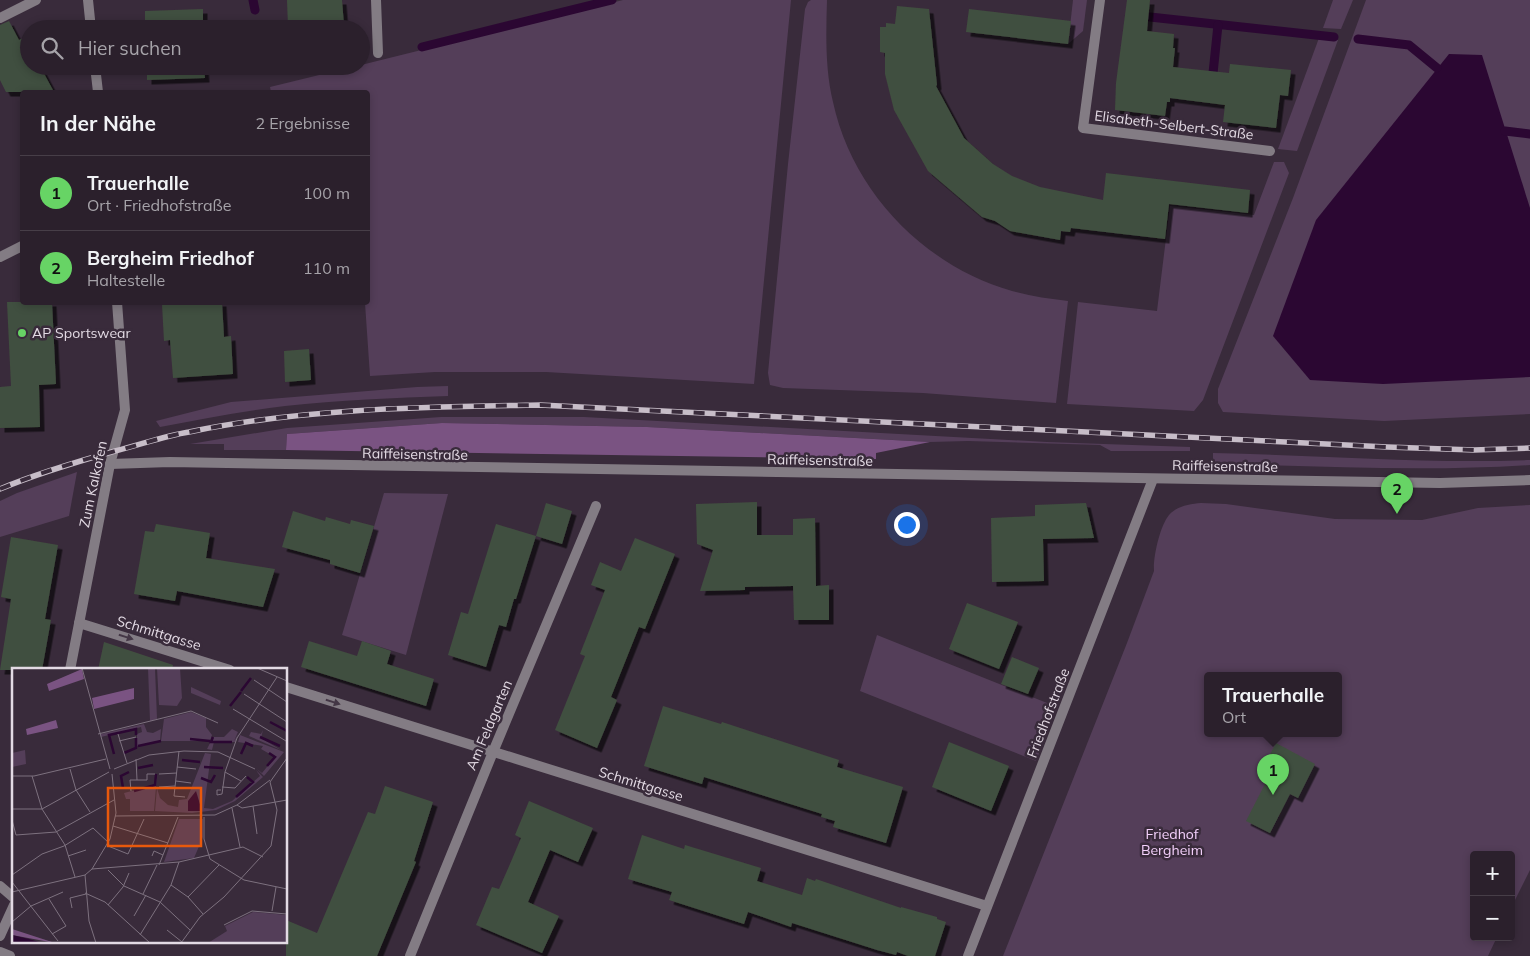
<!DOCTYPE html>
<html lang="de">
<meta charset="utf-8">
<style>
:root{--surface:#2b202c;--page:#332834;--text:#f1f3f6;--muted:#a6a3a9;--line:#473e48;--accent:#67d465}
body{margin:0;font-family:Mulish,sans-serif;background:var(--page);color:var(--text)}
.controls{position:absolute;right:15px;bottom:15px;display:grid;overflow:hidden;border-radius:5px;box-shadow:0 2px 8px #0003}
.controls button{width:45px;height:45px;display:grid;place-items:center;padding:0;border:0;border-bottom:1px solid var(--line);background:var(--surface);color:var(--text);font:25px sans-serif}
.you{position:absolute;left:906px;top:524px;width:18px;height:18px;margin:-12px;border:4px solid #fff;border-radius:50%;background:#1a73e8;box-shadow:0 0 0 8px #1a73e833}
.badge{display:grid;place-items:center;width:32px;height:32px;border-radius:50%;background:var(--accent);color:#111;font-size:16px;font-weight:700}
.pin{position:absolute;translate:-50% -41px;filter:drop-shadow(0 1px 2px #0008)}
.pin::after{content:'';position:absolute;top:26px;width:18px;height:15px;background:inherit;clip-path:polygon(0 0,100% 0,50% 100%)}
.popup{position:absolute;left:1204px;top:672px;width:138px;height:65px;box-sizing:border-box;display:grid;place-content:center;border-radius:5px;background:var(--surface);filter:drop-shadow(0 1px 4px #0005);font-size:16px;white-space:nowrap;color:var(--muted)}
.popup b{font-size:19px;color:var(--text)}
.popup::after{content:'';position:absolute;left:50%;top:100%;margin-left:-10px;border:10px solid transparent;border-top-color:var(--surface)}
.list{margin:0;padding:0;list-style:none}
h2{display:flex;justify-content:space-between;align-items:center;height:65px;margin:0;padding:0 20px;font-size:21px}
h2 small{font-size:16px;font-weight:400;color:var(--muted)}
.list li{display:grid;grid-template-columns:32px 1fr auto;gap:15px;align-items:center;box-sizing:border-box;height:75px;padding:0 20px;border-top:1px solid var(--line)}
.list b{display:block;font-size:19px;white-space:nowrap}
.list p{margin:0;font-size:16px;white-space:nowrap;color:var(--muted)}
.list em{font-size:16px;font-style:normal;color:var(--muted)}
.icon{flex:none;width:28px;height:28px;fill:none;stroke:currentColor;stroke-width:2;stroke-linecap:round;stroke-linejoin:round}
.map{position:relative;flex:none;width:1530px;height:956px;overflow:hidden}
.search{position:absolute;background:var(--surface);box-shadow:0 2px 8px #0003;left:20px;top:20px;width:350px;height:55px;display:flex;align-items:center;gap:12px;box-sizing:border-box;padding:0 18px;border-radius:28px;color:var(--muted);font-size:19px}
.panel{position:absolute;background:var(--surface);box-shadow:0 2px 8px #0003;left:20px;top:90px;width:350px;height:215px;border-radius:5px}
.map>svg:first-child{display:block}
.green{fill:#543e59;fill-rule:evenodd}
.forest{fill:#7a5382}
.water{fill:#2b0732}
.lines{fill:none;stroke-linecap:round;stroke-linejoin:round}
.stream{stroke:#2b0732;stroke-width:9}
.building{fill:#404f3f;filter:url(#shadow)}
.service{stroke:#837c84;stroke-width:10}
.minor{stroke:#837c84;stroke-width:10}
.tertiary{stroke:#837c84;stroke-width:10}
.rail-casing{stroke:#c7bdc8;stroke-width:5.5}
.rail{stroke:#392b3b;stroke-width:4;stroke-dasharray:11;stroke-linecap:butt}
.oneway{fill:#443746}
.poi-dot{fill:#67d465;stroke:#392b3b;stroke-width:2}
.labels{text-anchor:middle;stroke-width:5;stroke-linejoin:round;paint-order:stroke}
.street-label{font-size:14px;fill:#e3dae4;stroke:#392b3b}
.poi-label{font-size:14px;fill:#e3dae4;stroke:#392b3b;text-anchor:start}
.park-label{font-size:14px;fill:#f4d1fc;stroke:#392b3b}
.inset-river{fill:none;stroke:#2b0732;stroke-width:2.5}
.inset-road{fill:none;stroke:#7d717f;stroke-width:1}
.view{fill:#e8590c;fill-opacity:0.15;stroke:#e8590c;stroke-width:2.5}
.inset-edge{fill:none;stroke:#e3dae4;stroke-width:2.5}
</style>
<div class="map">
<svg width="1530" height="956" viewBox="0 0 1530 956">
<defs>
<filter id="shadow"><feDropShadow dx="4.5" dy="4.5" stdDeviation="0" flood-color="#0009"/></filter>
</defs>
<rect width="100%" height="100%" fill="#392b3b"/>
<!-- green -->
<g class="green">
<polygon points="623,0 791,0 754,384 546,372 435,372 370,376 365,303 368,302 368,92 271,92 270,87 356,66 361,66 361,65"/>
<path d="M811 0H827C826 34 825 69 833 102 852 191 924 266 1012 291 1030 296 1049 299 1068 301L1056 403 923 393 783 388 770 385 768 373 788 164 805 9 808 2Z"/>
<polygon points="1073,0 1087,0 1083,31 1068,44"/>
<polygon points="1333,0 1353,0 1341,29 1323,28"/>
<polygon points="1366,0 1530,0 1530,414 1384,421 1223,412 1218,403 1218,389 1293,198"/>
<polygon points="1319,38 1338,40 1297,151 1278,149"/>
<polygon points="1274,162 1284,162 1289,173 1203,400 1194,411 1067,404 1078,302 1157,311 1170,206 1254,215"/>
<path d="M448 386V396C394 398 339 400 285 406 243 411 202 419 160 427L156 421 231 402 417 387Z"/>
<polygon points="441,417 584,417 1047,442 1190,447 1190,451 1111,451 1100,445 968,441 930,442 647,427 442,423 287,434 286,450 224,450 224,444 190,444 287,428"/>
<path d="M1213 453C1318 455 1424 464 1530 460V465C1425 472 1318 466 1213 464Z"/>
<polygon points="77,472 69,516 0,537 0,501 17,493"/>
<polygon points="384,493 448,494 406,655 342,635"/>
<path d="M1201 503 1226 504 1335 519 1422 520 1478 508 1530 505V870L1511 908V855H1474V937H1497L1488 956H1003L1127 643 1154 571C1153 557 1160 526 1169 515 1177 506 1190 504 1201 503ZM1208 676H1338V734H1208Z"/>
<polygon points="877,635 1057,707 1036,761 860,691"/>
</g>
<!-- forest -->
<polygon class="forest" points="442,423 647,427 930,442 876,453 876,459 286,450 287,434"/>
<!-- water -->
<polygon class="water" points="1449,54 1482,55 1530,208 1530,377 1383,384 1310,380 1273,336 1316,220"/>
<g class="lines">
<!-- stream -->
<g class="stream">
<polyline points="253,0 255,10"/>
<polyline points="1150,17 1334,37"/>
<polyline points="1358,39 1409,45 1437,68"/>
<polyline points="422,47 612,0"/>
<polyline points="1212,83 1218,25"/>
<polyline points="1505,131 1530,134"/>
</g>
</g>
<!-- building -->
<g class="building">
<polygon points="287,0 342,0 344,25 342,25 342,29 291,29 291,26 288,26"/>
<polygon points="1127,0 1150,0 1147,31 1174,34 1173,48 1175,48 1173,67 1229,73 1230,64 1291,70 1288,96 1280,95 1276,128 1223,122 1225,105 1170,98 1170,102 1167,102 1165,116 1115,110 1116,83"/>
<polygon points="897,6 929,9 937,85 936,86 964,138 993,164 1012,176 1040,187 1103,200 1106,173 1250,190 1248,213 1169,204 1165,239 1071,228 1070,232 1061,231 1060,240 1010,231 995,221 982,217 928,171 894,110 885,74 885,53 880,52 880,27 886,27 886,23 895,24"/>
<polygon points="203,9 203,29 145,29 145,11"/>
<polygon points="969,9 1071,21 1068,44 966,32"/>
<polygon points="9,21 19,40 29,35 29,66 40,66 54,92 6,92 0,80 0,25"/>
<polygon points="147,66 204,66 205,78 147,80"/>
<polygon points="7,302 52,302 56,384 39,385 40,427 0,428 0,387 11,386"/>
<polygon points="182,302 222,302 224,337 231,336 233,374 173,378 170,340 164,341 162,304"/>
<polygon points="309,349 311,380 285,382 284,351"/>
<polygon points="757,502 757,535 793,535 793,519 815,518 816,586 829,585 829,620 794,620 793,586 745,587 745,590 700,591 713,550 697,544 696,504"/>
<polygon points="546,503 572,511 562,544 536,536"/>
<polygon points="1086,503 1094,538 1043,539 1044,581 992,582 991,518 1035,516 1035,505"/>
<polygon points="293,511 325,521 326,517 350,524 351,520 374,526 360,573 330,564 330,560 282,547"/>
<polygon points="156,524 210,533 206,558 275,569 263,607 177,591 175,601 134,594 145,531 154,532"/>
<polygon points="496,524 536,536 516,599 514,599 506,627 499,625 486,667 448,655 461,612 468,614"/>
<polygon points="11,537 58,545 45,619 51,620 42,670 0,670 11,599 1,597"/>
<polygon points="635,538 675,554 645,629 639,627 611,697 617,700 597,748 555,730 585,656 580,654 605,590 591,585 600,562 621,571"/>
<polygon points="967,603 1018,622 999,669 949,649"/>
<polygon points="309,641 357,656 362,641 391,651 387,664 434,679 426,706 301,667"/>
<polygon points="104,642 173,665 172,670 98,670"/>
<polygon points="1012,657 1039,668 1028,694 1001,684"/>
<polygon points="663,706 721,724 722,722 839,760 837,767 903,787 886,843 833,827 835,821 821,817 822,814 704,777 702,784 644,766"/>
<polygon points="949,742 1009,766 991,811 932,787"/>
<polygon points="1276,743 1315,764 1298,798 1290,794 1270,833 1246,821 1266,782 1258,777"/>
<polygon points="385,786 433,802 414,861 416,862 377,956 286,956 286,920 317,933 368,812 375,814"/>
<polygon points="529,801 593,828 578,862 550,850 528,902 559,916 542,953 476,925 492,887 499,889 510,864 521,838 515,835"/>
<polygon points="642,835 684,849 685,845 761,868 757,881 802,895 807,878 815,881 816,879 901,908 901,907 937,917 937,919 946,922 935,956 908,956 897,952 896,955 877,950 792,923 791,927 748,912 744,924 669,900 672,892 628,879"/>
</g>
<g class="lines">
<!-- service -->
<polyline class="service" points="0,18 36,0"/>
<!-- minor -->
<g class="minor">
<polyline points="376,0 378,53"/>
<polyline points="1100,0 1083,128 1270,151"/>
<polyline points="0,257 22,246"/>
<polyline points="79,623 230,670"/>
<polyline points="286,687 987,906"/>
<polyline points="0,886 14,898"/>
<polyline points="0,952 10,956"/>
<polyline points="410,956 493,752 596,506"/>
<polyline points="968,956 1153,479"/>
</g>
<!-- tertiary -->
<g class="tertiary">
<polyline points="88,0 91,29"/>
<polyline points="95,66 98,92"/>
<polyline points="110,464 170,462 1440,483 1530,480"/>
<polyline points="70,670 110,464 125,410 117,302"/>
<polyline points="0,936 14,905"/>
</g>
<defs>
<path id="rail" d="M0 489C38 473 76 462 115 451 140 445 164 436 189 432 305 408 422 407 540 405L1387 447 1474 450 1530 448"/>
</defs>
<!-- rail casing -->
<use href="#rail" class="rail-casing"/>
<!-- rail -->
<use href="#rail" class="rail"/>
</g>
<!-- one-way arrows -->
<defs><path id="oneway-solid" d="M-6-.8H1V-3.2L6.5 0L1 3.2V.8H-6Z" transform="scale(1.25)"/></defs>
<g class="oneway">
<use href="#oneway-solid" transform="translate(126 637) rotate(17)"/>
<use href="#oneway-solid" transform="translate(333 702) rotate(17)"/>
</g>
<!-- markers -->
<circle class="poi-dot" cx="22" cy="333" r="5"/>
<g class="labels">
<!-- street labels -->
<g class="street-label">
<text transform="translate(1174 125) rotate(7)" y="5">Elisabeth-Selbert-Straße</text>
<text transform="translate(415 454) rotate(1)" y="5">Raiffeisenstraße</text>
<text transform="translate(820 460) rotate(1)" y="5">Raiffeisenstraße</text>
<text transform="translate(1225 466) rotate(1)" y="5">Raiffeisenstraße</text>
<text transform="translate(93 484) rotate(-78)" y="5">Zum Kalkofen</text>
<text transform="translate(159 633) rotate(17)" y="5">Schmittgasse</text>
<text transform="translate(1048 713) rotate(-69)" y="5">Friedhofstraße</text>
<text transform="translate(489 725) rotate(-67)" y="5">Am Feldgarten</text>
<text transform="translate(641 784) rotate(17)" y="5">Schmittgasse</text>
</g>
<!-- poi labels -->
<g class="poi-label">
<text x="32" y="338">AP Sportswear</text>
</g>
<!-- park labels -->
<g class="park-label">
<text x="1172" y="839">Friedhof<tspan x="1172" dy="16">Bergheim</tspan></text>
</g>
</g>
<!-- overview -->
<g transform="translate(12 668)">
<rect width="275" height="275" fill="#392b3b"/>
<path d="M136 0H143L145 51 138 53ZM145 0H168L170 30 165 38 147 37ZM179 19 209 33 208 37 179 25ZM179 44 194 50V59L200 67 198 73H149L152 51ZM132 56 135 64 141 65 149 61 148 73 125 78V66L130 64 129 59 89 69V66ZM220 61 226 64 222 73 227 65 223 74H202L200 82 195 81 201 69H212ZM251 62 249 70 269 82 237 68 239 64 249 66ZM228 67 272 84 252 108 245 101 250 105 263 89 249 81 251 78 226 74ZM13 82 14 96 0 99V85ZM193 85 199 86 192 140 201 141 220 133 248 108 244 102 251 109 223 133 204 142 180 145 143 143 145 120 148 130 156 137 166 139 167 132 175 131ZM145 107 142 143H118V131H114L112 125 143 117ZM167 151H191V169L182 190 152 194ZM241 244 275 247V275H196L215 263 213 258Z" fill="#543e59"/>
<path d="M70 1 72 11 37 23 35 16ZM122 20V31L82 41 80 30ZM44 52 46 60 15 67 14 61ZM0 261 43 275 0 267Z" fill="#7a5382"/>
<path d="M184 123 190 143H176V133ZM0 267 17 271 30 275H0Z" fill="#2b0732"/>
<path class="inset-river" d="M229 23 239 10M218 38 229 24M258 54 275 63M201 69 199 74H220M248 69 268 78M178 71 198 73M126 78 149 73M112 85 124 80V70M102 86 97 67 124 61V67M229 86 234 75 241 78M170 92 188 94M255 98 263 89 257 85M192 99 211 100M126 100 141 97M189 110 199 114 203 107M111 120 109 108 117 104M122 123 143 117 144 106M224 129 241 114 235 109"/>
<path class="inset-road" d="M70 0 98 101M245 0 275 13M242 12 275 34M232 26 275 54M221 41 274 73M86 66 179 43 206 55M106 66 115 95M107 73 124 69M167 83 162 128 173 129M124 91 125 112M165 99 184 101M58 101 64 122 78 144M102 101 137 87 172 83 206 84 243 101M213 104 229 113M147 106 165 105M0 108H22L94 91M20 108 30 141 53 177 63 209M164 113 179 115M147 119 163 118M210 119 223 120 234 108M209 122H205V127L210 126 213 104 225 70 265 9M119 123 118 112H135V106H143M225 137 230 140 275 132M241 138 245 166M220 140 228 179M0 141H30L97 104M103 148 203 147 225 137 258 112M192 149V171L198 191 232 212 275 221M0 152 4 167 44 164 102 132M101 158 156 175M96 178 116 186M116 186 132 151M56 188 74 182M140 188 142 183 151 187M147 197 166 149M80 201 167 194 231 179 251 189M96 202 112 218 148 234 178 262M0 207 30 186 52 178 81 160 97 175M73 207 77 253 84 275M0 214 46 273M159 217 176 229 191 246M0 224 73 207 80 201 98 171 104 145 100 106M73 225 93 234 138 275M131 226 145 197M176 229 207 197M37 231 54 258 40 266M96 237 111 219 117 205M60 240 58 230 74 226M260 243 264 219M122 248 134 227M0 254 19 238 51 224M212 257 240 243 275 246M155 262 170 274M128 267 159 217 167 194M169 275 188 249 212 229 259 178 265 142 258 114 275 90"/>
<path class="view" d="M96 120H189V178H96Z"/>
<rect width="275" height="275" class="inset-edge"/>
</g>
</svg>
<div class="controls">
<button>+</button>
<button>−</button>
</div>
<div class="you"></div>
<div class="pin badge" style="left:1273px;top:795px">1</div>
<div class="popup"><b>Trauerhalle</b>Ort</div>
<div class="pin badge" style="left:1397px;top:514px">2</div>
<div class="search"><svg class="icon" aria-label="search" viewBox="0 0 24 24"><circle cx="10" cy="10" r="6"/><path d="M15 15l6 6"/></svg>Hier suchen</div>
<section class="panel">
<h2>In der Nähe<small>2 Ergebnisse</small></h2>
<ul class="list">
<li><span class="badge">1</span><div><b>Trauerhalle</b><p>Ort · Friedhofstraße</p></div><em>100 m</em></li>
<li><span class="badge">2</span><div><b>Bergheim Friedhof</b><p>Haltestelle</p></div><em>110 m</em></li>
</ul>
</section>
</div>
